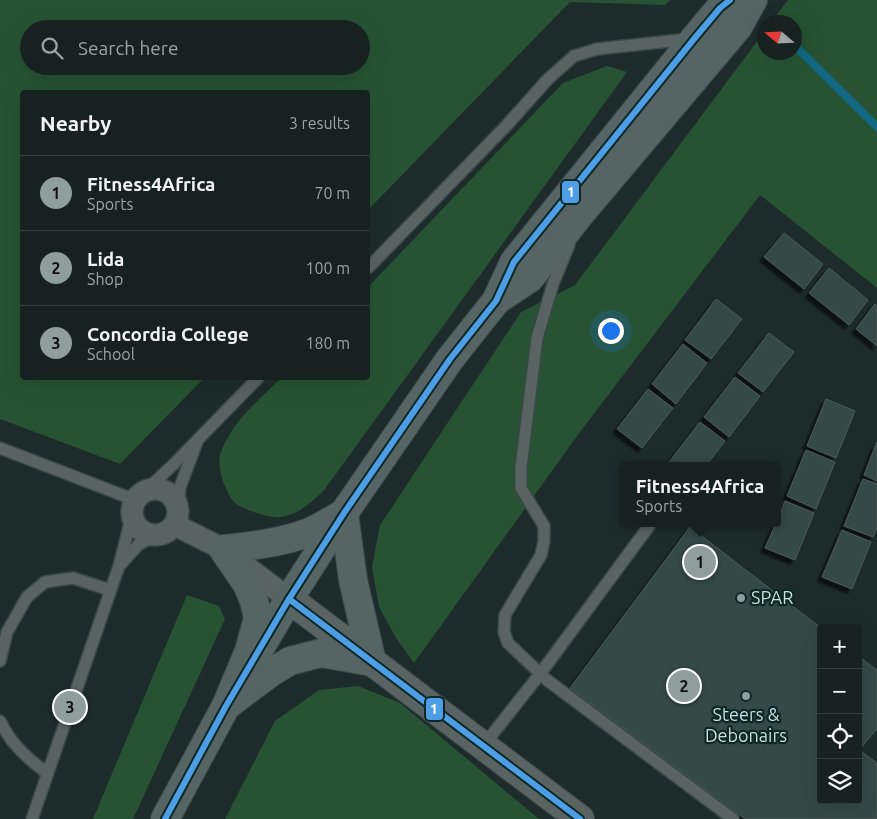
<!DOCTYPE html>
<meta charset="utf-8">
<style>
:root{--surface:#162120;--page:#1f2929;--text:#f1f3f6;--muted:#9ea3a5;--line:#353e3e;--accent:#8f9e9d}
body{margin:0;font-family:Ubuntu,sans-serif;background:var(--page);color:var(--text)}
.controls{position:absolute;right:15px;bottom:15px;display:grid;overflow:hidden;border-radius:5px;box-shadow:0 5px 20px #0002}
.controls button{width:45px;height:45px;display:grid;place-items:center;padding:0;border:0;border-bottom:1px solid var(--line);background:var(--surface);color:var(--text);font:25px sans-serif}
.compass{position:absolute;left:757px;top:15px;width:45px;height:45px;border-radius:50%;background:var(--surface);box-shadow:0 5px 20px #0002;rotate:289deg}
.you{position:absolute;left:610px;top:330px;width:18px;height:18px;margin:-12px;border:4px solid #fff;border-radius:50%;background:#1a73e8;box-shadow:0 0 0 8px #1a73e833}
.badge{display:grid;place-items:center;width:32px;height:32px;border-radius:50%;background:var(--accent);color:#111;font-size:16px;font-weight:700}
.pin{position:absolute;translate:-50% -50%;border:2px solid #fff;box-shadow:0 1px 5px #0006}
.popup{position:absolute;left:619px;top:462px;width:162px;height:65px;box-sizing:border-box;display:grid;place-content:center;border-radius:5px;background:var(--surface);filter:drop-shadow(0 1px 4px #0005);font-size:16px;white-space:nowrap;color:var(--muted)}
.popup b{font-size:19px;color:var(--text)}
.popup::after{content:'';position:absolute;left:50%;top:100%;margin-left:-10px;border:10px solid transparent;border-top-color:var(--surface)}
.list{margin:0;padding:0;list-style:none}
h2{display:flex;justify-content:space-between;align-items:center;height:65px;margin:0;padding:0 20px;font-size:21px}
h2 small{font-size:16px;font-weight:400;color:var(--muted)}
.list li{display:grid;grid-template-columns:32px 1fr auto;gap:15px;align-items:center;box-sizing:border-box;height:75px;padding:0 20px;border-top:1px solid var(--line)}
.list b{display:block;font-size:19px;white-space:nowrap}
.list p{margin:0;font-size:16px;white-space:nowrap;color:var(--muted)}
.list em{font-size:16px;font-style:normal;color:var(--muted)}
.icon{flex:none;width:28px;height:28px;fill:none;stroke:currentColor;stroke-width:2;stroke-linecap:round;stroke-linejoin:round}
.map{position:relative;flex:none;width:877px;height:819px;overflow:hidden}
.search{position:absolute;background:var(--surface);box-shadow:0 5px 20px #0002;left:20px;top:20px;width:350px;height:55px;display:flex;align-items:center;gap:12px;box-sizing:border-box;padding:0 18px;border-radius:28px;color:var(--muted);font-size:19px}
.panel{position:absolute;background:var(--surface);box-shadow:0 5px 20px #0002;left:20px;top:90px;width:350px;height:290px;border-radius:5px}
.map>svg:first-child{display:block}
.green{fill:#275334;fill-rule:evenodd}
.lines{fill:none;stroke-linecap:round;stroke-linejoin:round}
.stream{stroke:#126985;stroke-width:8}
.building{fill:#364946;stroke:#4e5a57;filter:url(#shadow)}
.service-casing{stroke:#3a4847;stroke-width:14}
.minor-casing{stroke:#3a4847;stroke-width:24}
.tertiary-casing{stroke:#3a4847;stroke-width:30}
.secondary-casing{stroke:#3a4847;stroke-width:30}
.service{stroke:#586362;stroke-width:11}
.minor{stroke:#586362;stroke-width:21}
.tertiary{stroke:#586362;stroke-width:28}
.secondary{stroke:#576464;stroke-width:28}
.bus-1-casing{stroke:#0c2826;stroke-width:10}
.bus-1{stroke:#4d9ee5;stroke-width:6}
.poi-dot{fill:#8f9e9d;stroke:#0c2826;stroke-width:2}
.labels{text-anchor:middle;stroke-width:4.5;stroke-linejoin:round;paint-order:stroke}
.poi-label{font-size:18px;fill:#ccdcda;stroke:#0c2826;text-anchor:start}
.line-badge{stroke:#0c2826;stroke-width:2}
.badge-label{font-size:14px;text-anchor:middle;font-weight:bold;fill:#fff}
</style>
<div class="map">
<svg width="877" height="819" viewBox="0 0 877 819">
<defs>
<filter id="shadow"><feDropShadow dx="-4.5" dy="4.5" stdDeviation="1" flood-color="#0009"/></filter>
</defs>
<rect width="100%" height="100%" fill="#1d2c2b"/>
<!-- green -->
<g class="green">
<path d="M0 0H670L665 5 570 2 368 210V92H22V378H204L120 464 0 419ZM29 29H361V66H29Z"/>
<polygon points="788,0 877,0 877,288 760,195 580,432 414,663 395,636 379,607 372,567 380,525 521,312 575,285 764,32 764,52 794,52 794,22 771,22"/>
<path d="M607 66 627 72 325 489C312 502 300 514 281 517 271 519 241 509 234 502 225 492 217 468 220 455 230 423 258 401 281 378H368V287L563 83Z"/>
<polygon points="187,595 219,606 225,619 133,819 93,819"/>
<polygon points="358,686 400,703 539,819 225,819 275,721 319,690"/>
</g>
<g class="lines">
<!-- stream -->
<polyline class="stream" points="794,45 877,127"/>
</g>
<!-- building -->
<g class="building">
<polygon points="784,233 823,264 804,289 764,257"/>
<polygon points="829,268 868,300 849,325 809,293"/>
<polygon points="716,299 742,319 711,359 685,340"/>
<polygon points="875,304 877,306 877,346 856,329"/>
<polygon points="769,333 794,352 763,392 738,373"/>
<polygon points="683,344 707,363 676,404 652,384"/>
<polygon points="735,377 760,396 729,437 704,417"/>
<polygon points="648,389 673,408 642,448 617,429"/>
<polygon points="826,399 855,411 836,458 807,446"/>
<polygon points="700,422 725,441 706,466 674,466 669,462"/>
<polygon points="877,442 877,481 864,475"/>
<polygon points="806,450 835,462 816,509 787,496"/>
<polygon points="863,479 877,484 877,528 873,537 844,526"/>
<polygon points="785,501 814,513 795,560 765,548 776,523 778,523 778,519"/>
<polygon points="690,527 821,628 821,800 858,800 858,656 877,670 877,729 859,750 877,763 877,819 745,819 570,688"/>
<polygon points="842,530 871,542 852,589 822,577"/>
</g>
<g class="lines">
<defs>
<g id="service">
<polyline points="569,245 553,284 537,338 521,467 521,488 544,526 544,541 541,555 505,615 504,632 508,643 547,680 733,819"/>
<polyline points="368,268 507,125 548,79 574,56 597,49 689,39"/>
<polyline points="0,448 135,500"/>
<polyline points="144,492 174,464 258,378"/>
<polyline points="178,510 180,487 197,442"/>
<polyline points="120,565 138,545 154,536"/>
<polyline points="0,661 7,632 27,597 45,582 73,578 110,590"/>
<path d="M0 721C11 744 27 758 47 773"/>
<polyline points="483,746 540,674 649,526"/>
<polyline points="32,819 119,566 132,515"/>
</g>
<g id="minor">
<circle cx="155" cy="512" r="23"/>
<polyline points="175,525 223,549 289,599"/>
</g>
<polyline id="tertiary" points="289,599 580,819"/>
<g id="secondary">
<polyline points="497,300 530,278 581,213 738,27 753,0"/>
<path d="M344 513 353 580 372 662 321 653 290 661 270 673 226 706 249 651 258 618 254 601 247 584 223 549C251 546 280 543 307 533 320 528 332 520 344 513Z"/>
<polyline points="165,819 226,706 289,599 344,513 450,359 496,301 514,262 694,39 720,8 730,0"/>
</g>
</defs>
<!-- service casing -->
<use href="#service" class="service-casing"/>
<!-- minor casing -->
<use href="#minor" class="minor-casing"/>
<!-- tertiary casing -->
<use href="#tertiary" class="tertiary-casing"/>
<!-- secondary casing -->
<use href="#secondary" class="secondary-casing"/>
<!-- service -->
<use href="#service" class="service"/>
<!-- minor -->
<use href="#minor" class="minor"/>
<!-- tertiary -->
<use href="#tertiary" class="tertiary"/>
<!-- secondary -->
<use href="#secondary" class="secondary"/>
<defs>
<g id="bus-1">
<polyline points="289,599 580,819"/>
<polyline points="165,819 226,706 289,599 344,513 450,359 496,301 514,262 694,39 720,8 730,0"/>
</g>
</defs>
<!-- bus-1 casing -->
<use href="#bus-1" class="bus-1-casing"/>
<!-- bus-1 -->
<use href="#bus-1" class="bus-1"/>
</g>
<!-- markers -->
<g class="poi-dot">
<circle cx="741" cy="598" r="5"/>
<circle cx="746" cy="696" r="5"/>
</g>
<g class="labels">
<!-- poi labels -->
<g class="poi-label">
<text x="751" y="604">SPAR</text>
<text x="746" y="721" text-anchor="middle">Steers &amp;<tspan x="746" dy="21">Debonairs</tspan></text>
</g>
</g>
<g class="line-badge">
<rect x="561" y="180" width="19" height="24" rx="5" fill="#4d9ee5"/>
<rect x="425" y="697" width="19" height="24" rx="5" fill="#4d9ee5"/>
</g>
<g class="badge-label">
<text x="571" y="197">1</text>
<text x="434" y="714">1</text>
</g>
</svg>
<div class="controls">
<button>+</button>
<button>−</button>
<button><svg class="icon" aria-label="locate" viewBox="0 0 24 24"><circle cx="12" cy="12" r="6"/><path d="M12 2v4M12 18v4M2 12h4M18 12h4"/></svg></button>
<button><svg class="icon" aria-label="layers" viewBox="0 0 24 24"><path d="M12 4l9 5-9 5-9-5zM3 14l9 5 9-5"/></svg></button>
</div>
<svg class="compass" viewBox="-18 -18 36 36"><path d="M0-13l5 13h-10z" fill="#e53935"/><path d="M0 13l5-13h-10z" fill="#9ea3a5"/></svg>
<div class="you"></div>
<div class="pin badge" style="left:700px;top:562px">1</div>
<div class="popup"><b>Fitness4Africa</b>Sports</div>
<div class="pin badge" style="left:684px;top:686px">2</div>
<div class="pin badge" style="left:70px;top:707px">3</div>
<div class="search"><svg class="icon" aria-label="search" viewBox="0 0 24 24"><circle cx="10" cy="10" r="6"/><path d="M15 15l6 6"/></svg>Search here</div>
<section class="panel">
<h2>Nearby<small>3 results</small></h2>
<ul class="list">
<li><span class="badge">1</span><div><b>Fitness4Africa</b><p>Sports</p></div><em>70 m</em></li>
<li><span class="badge">2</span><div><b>Lida</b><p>Shop</p></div><em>100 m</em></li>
<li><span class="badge">3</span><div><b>Concordia College</b><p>School</p></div><em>180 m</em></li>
</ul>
</section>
</div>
